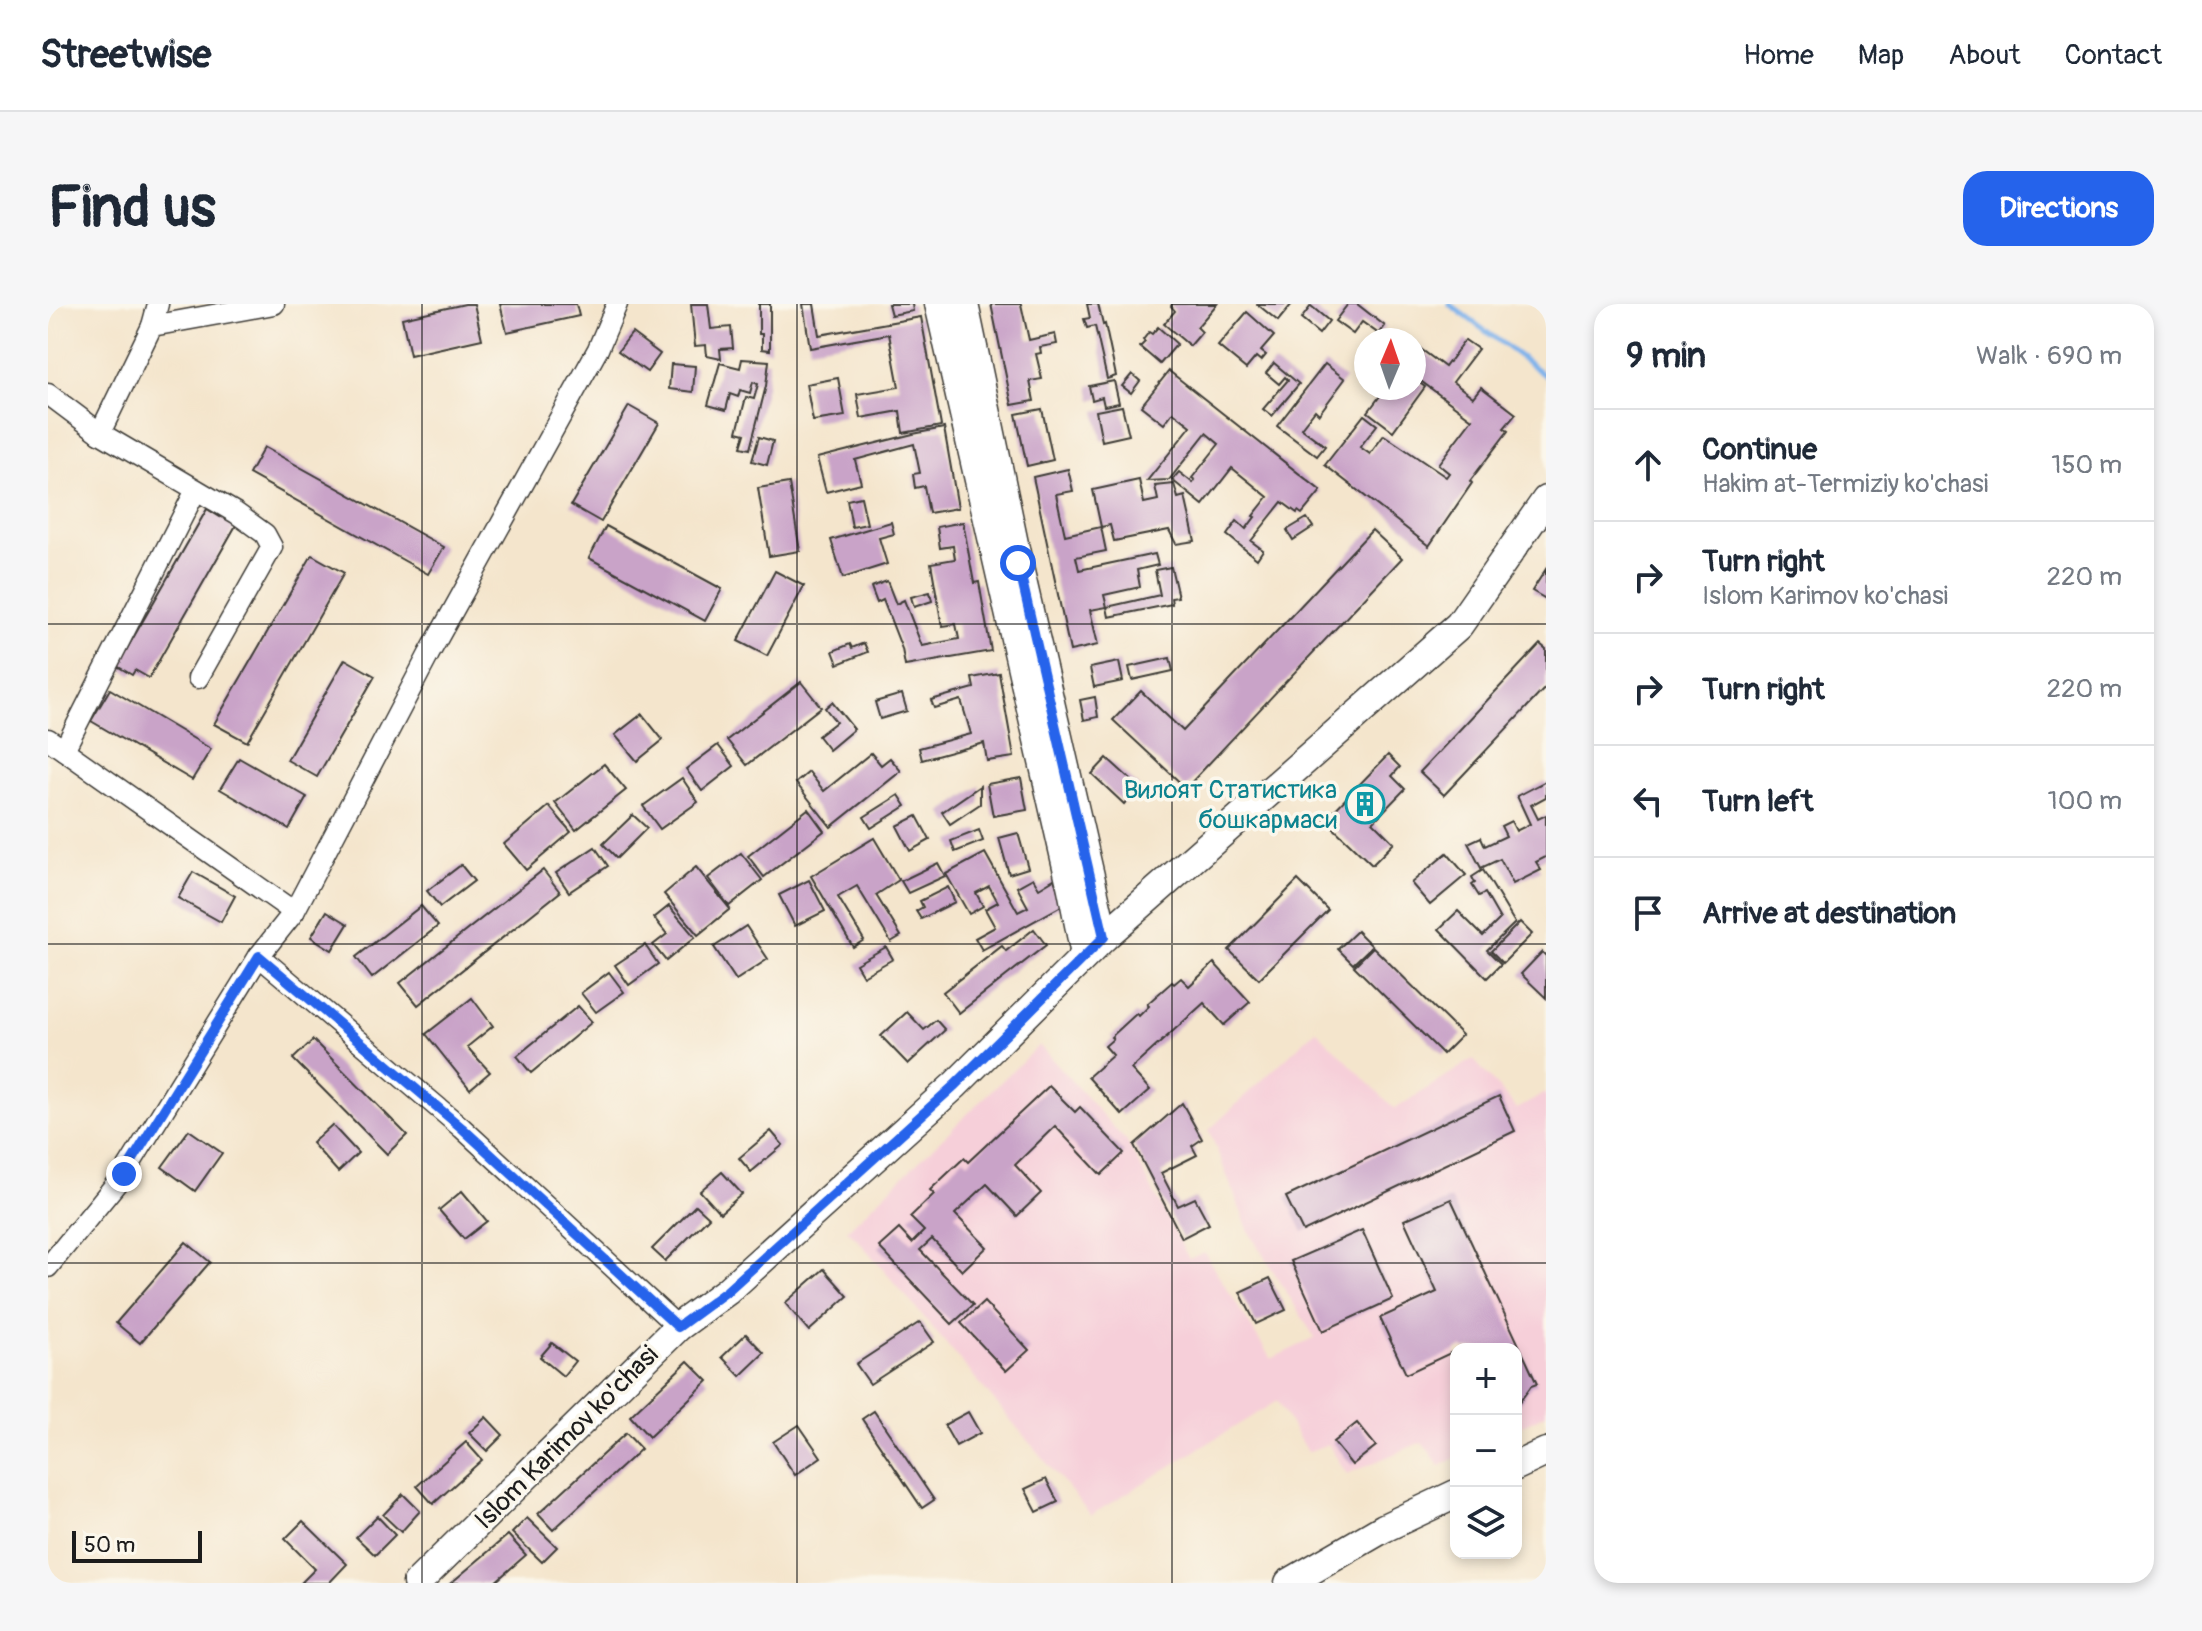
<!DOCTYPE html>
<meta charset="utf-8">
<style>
:root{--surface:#fff;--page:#f6f6f7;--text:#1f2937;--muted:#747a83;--line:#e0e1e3;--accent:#2563eb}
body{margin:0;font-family:Pangolin,sans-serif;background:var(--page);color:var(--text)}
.controls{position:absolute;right:24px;bottom:24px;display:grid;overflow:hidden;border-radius:16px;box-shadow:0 4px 12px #0003}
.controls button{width:72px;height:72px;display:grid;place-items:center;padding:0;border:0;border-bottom:2px solid var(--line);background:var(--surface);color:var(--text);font:40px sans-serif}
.compass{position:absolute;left:1306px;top:24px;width:72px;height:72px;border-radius:50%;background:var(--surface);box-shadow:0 4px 12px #0003;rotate:2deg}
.scale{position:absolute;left:24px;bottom:20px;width:130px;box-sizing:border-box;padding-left:8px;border:4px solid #1c1c1c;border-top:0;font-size:22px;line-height:28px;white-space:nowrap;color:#1c1c1c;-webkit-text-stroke:6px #fbf7ec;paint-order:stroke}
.stop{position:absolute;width:24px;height:24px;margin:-18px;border:6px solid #2563eb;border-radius:50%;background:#fff}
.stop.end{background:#2563eb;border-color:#fff;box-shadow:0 2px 8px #0008}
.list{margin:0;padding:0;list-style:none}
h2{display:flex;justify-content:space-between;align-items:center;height:104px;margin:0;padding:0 32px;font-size:34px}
h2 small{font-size:26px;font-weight:400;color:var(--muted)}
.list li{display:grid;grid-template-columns:52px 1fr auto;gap:24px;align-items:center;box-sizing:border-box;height:112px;padding:0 32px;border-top:2px solid var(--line)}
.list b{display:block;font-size:30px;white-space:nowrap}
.list p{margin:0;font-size:26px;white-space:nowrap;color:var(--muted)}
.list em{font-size:26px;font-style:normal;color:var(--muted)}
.icon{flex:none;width:44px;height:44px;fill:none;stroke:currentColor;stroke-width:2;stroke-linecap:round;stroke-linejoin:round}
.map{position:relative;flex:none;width:1498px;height:1279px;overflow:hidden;border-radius:24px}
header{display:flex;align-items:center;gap:48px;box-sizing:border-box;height:112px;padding:0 40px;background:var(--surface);border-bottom:2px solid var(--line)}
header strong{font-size:38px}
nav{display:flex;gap:44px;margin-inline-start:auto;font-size:28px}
.intro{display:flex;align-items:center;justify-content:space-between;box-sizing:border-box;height:192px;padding:0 48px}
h1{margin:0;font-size:56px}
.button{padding:20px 36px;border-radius:24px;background:var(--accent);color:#fff;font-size:28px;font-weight:700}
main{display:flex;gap:48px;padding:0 48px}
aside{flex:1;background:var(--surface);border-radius:24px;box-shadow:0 4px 12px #0003}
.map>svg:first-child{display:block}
.built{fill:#f6cfd9}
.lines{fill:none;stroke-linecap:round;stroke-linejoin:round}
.stream{stroke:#7eb2eb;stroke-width:5}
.building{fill:#c9a3c8}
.street-casing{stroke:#3c3a36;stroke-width:23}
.secondary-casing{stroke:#3c3a36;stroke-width:31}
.street{stroke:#fff;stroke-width:20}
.secondary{stroke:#fff;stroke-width:28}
.route{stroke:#2563eb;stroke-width:10}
.grid{fill:none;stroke:#1c1c1c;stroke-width:2;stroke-opacity:0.55}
.labels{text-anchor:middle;stroke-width:7;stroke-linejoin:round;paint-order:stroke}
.culture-label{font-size:26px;fill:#0d838f;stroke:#fbf7ec;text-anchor:end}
.street-label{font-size:26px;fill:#1c1c1c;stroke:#fbf7ec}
</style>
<header>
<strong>Streetwise</strong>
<nav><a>Home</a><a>Map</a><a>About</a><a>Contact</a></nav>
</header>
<div class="intro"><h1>Find us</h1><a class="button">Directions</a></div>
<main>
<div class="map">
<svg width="1498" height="1279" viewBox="0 0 1498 1279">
<rect width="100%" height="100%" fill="#fbf7ec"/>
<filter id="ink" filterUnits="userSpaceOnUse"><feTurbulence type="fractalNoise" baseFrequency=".0125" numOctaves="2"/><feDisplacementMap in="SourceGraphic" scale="16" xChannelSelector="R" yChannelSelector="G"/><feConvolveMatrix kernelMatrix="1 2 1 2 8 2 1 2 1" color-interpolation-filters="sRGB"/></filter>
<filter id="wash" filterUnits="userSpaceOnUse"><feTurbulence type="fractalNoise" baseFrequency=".006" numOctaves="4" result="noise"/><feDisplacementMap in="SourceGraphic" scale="32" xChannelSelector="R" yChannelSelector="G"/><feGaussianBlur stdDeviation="1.8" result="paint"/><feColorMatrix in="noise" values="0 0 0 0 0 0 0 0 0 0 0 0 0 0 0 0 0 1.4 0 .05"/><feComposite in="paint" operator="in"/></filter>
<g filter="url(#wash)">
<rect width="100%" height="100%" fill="#f4e5cc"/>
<!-- built -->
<polygon class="built" points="1268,726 1347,805 1425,755 1469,805 1498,789 1498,1110 1468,1124 1468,1045 1408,1045 1408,1154 1392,1162 1374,1138 1299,1170 1280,1140 1259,1148 1229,1097 1043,1211 811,937 799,926 991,741 1079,838 1141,955 1156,948 1223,1055 1267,1034 1201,928 1161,826"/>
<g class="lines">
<!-- stream -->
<polyline class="stream" points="1401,0 1498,72"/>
</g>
<g id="blocks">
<!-- building -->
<g class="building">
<polygon points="417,0 426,0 434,35 362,51 354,14"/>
<polygon points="452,0 528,0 531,12 459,28"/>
<polygon points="643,0 660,0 663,25 683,23 685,44 672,45 673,55 659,52 658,41 647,42"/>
<polygon points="711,0 722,0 722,46 714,45 714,30 711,30"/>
<polygon points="755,0 766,0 771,31 873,13 893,122 855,129 852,107 813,114 809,90 851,83 841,30 762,44"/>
<polygon points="840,0 864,0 865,7 843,11"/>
<polygon points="943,0 973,0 981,36 1007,30 1009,40 992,43 993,49 988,50 994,75 982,77 986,97 964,101"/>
<polygon points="1039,0 1050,0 1055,21 1057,20 1068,72 1059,75 1047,22 1039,24 1036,15 1042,14"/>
<polygon points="1124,0 1169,0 1149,23 1154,28 1142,42 1116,20 1127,7 1123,2"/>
<polygon points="1209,0 1244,0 1230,17"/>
<polygon points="1300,0 1309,0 1337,22 1331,30 1314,18 1305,30 1287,17"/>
<polygon points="1263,2 1281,17 1271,30 1253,15"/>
<polygon points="1199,8 1226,32 1213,47 1218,51 1213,57 1208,53 1198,65 1170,42"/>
<polygon points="1110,23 1129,40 1112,60 1092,43 1097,38 1095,36 1101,28 1104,30"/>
<polygon points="584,29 612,50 599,68 570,47"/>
<polygon points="1417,36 1430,45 1405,78 1425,93 1433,83 1468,110 1456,124 1460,127 1422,177 1424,179 1381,242 1277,161 1316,111 1329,121 1312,143 1322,150 1336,131 1398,173 1401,169 1390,160 1424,115 1366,72 1369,67 1366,64 1366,40 1397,63"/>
<polygon points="694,55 721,57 718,82 702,145 693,143 697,130 689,128 698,93 706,95 710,80 705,78 702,89 692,86 690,93 682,90 678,106 660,101 672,59 692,64"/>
<polygon points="1226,59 1251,80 1224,112 1215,105 1240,76 1237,73 1231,80 1218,69"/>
<polygon points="623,60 647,62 645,88 621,85"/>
<polygon points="1277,60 1297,75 1271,110 1267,106 1253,124 1277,142 1269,152 1229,122"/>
<polygon points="1121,67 1273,187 1254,210 1250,207 1249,209 1234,198 1203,237 1215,246 1209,255 1179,231 1189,217 1198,225 1207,213 1205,212 1220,193 1184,164 1155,201 1124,176 1131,168 1145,179 1147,176 1144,174 1171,140 1158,129 1121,176 1099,177 1143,122 1125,108 1116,120 1093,102"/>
<polygon points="1084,70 1092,77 1083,89 1074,82"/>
<polygon points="790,74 797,112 765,117 758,80"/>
<polygon points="1366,75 1377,83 1345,127 1320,108 1338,84 1366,84"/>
<polygon points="1066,77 1071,99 1056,102 1054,93 1044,96 1041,82"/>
<polygon points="581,102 611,119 553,218 523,201"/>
<polygon points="1074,102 1081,131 1054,137 1048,107"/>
<polygon points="994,105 1005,156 979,162 968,110"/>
<polygon points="896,124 910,204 881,209 876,182 867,184 865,170 872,169 866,140 807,156 813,179 778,188 769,154 865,130"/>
<polygon points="711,133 725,137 719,161 704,157"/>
<polygon points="216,143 396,243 380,270 201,170"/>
<polygon points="1020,165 1025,187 1008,190 1017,231 1053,223 1045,186 1091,176 1096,199 1110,196 1107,182 1126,180 1130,194 1137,192 1147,237 1128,240 1121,226 1066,237 1062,221 1053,223 1058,247 1028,253 1031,266 1107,250 1110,261 1089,266 1092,283 1056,291 1059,303 1042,306 1050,341 1022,347 985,173"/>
<polygon points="741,179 752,247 721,252 710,184"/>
<polygon points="813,193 819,220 804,223 799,196"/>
<polygon points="159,205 172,213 175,206 191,216 101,374 87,366 84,371 69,362"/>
<polygon points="1259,214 1265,223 1245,236 1239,226"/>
<polygon points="843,218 846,230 831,234 839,260 795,274 783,236"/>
<polygon points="915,218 926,279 931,278 943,347 857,362 854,345 835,296 829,299 823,283 839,277 848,300 856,296 874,342 911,335 908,320 894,322 883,259 907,255 905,242 892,244 889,223"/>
<polygon points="558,222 674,285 657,317 541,254"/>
<polygon points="1324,226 1354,254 1138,484 1065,416 1093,387 1135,427"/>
<polygon points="264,251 296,269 199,438 166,420"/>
<polygon points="1123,263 1130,293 1123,294 1124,300 1061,313 1059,303 1112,291 1107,266"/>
<polygon points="1498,265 1498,295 1484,287"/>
<polygon points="727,267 756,282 719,352 690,337"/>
<polygon points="882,288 884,297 866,303 863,293"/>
<polygon points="816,339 820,348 790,360 785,347 802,340 804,344"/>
<polygon points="1492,340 1498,345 1498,383 1396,491 1372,468"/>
<polygon points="1122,354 1125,367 1084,376 1081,363"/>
<polygon points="297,355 327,372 269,473 239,456"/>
<polygon points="1071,358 1075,377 1046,383 1042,364"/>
<polygon points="951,369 966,453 939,457 936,439 874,456 871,444 923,430 913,396 886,404 883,396 926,384 924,374"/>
<polygon points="753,378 773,403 699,461 679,436"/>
<polygon points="62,385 163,445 144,476 43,417"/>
<polygon points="854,390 859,407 832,415 827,398"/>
<polygon points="1047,393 1050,413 1036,416 1032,396"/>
<polygon points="784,398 806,425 781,446 770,432 788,418 777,404"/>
<polygon points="594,410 615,436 589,457 567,431"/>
<polygon points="670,441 686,462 654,487 638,465"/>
<polygon points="823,449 833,461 842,454 853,467 783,523 748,479 761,468 776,487"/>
<polygon points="1340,451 1352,463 1344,472 1357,485 1325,518 1346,539 1324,561 1277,516"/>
<polygon points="191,454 259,493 241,525 172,485"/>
<polygon points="1059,454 1091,483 1076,500 1044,470"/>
<polygon points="556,460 578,486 528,526 507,499"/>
<polygon points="634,474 650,498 612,525 595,502"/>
<polygon points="973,474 979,506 945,512 939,480"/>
<polygon points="1498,477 1498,493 1483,501 1490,515 1498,511 1498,553 1488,558 1493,566 1465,580 1452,555 1433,564 1420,539 1433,533 1437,542 1458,532 1453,522 1463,517 1468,527 1482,520 1469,492"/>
<polygon points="932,482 932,500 902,520 894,508"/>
<polygon points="851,491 858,502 823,524 816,513"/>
<polygon points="501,502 523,528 478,566 456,540"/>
<polygon points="760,505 776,527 716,573 700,552"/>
<polygon points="585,511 599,524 569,554 555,540"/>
<polygon points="869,512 882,536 862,547 849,522"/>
<polygon points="931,526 935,537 907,548 903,537"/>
<polygon points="970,529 980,564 961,570 951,534"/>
<polygon points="826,534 851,576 828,591 853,632 843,638 809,582 790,593 816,636 805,643 763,572"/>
<polygon points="547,543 560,562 521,588 508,569"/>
<polygon points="693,549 714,576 681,602 660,574"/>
<polygon points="937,549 970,608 980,603 969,583 985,574 991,584 1006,575 1015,601 934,646 927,634 947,623 937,605 950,598 941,582 928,589 935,602 921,610 898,570"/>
<polygon points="1399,549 1418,571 1382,601 1363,579"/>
<polygon points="890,559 897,572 860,589 853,577"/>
<polygon points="413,561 426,577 392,603 379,587"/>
<polygon points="648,563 682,605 650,631 616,590"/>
<polygon points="495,566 512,588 370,701 352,679"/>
<polygon points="1435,566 1467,619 1439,646 1453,660 1439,674 1391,625 1410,607 1435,632 1452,615 1437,589 1431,592 1424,581 1427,579 1424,573"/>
<polygon points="145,568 187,592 173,618 130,594"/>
<polygon points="761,576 777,607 747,622 731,591"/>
<polygon points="1250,576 1280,606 1211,675 1181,646"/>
<polygon points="900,583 907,598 873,615 868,607 875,603 872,597"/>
<polygon points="373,602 390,622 324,674 308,653"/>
<polygon points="621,602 647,633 618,657 605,641 619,630 606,614"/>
<polygon points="279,607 300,620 284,646 263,633"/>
<polygon points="1472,618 1484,630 1455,659 1443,647"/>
<polygon points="698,622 720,655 688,676 666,643"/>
<polygon points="986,625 998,641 911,709 895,688 954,642 958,647"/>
<polygon points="1309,627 1324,642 1305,660 1290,645"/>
<polygon points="597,641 610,660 581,681 567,661"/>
<polygon points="838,643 845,655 815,672 808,660"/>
<polygon points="1325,643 1414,731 1395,750 1306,662"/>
<polygon points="1494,648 1498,652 1498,694 1473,670"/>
<polygon points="1166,659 1202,698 1176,721 1156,699 1083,765 1102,786 1074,811 1040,773 1065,751 1057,742 1065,735 1063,733 1088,710 1091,712 1101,702 1099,700 1124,678 1126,680 1133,674 1141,682"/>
<polygon points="561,668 576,688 548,708 533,689"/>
<polygon points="424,694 445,722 419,743 442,768 422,785 378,730"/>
<polygon points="530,702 544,718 483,769 469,752"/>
<polygon points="859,708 876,726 888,716 897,726 860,760 833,732"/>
<polygon points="265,736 359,831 339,850 245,755"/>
<polygon points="1001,782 1027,808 1032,803 1076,849 1053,871 1007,822 967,861 993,889 969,912 939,880 907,910 939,943 914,967 884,935 872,946 925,1001 904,1020 831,943 851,925 864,939 876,927 862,913 886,890 882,886 916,854 920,858"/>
<polygon points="1451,792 1467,827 1255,928 1238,893"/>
<polygon points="1134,799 1154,835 1144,842 1149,851 1113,869 1130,902 1147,894 1161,920 1134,934 1086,841"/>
<polygon points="284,821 310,849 290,868 264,839"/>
<polygon points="141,826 174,849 147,887 114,863"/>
<polygon points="723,827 735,841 703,868 691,854"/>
<polygon points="674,868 694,890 672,909 652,887"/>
<polygon points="414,887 439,917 416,935 391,906"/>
<polygon points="1403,895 1489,1080 1483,1082 1468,1103 1468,1045 1416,1045 1415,1043 1358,1070 1332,1014 1389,988 1356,916"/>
<polygon points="648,901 661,913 617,957 604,945"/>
<polygon points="1314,926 1345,995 1275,1027 1243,957"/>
<polygon points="138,938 162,958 92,1039 68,1019"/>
<polygon points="776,965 800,992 761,1027 737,999"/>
<polygon points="1222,974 1238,1006 1208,1020 1192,988"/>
<polygon points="936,998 981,1046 958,1067 913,1019"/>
<polygon points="872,1018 886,1038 822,1080 808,1060"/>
<polygon points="698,1030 716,1049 692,1072 674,1053"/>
<polygon points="504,1039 527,1057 515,1072 492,1053"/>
<polygon points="640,1057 660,1077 601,1133 582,1112"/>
<polygon points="826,1107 886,1196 874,1204 814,1115"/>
<polygon points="920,1108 932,1129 908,1142 896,1121"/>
<polygon points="438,1113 455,1131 439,1147 421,1129"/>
<polygon points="1309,1119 1328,1142 1304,1161 1285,1138"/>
<polygon points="751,1121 773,1153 747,1171 725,1138"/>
<polygon points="578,1129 593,1145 505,1226 490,1210"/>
<polygon points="418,1138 434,1156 385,1200 369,1182"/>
<polygon points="998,1175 1010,1198 989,1208 977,1185"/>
<polygon points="355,1190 372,1207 353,1228 335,1211"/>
<polygon points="329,1212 347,1231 327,1251 308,1233"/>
<polygon points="479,1214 509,1243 494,1258 464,1229"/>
<polygon points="255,1217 299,1260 281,1279 253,1279 267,1265 237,1235"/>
<polygon points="460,1231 478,1251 446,1279 403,1279"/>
</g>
</g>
</g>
<g filter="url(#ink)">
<use href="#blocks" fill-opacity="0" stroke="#3c3a36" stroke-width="2"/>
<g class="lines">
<defs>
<g id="street">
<polyline points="104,22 110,0"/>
<polyline points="0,90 52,129 188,209 217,230 224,243 150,374"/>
<polyline points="52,129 104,22 226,0"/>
<polyline points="0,435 246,608"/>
<polyline points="16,446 148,186"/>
<polyline points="211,652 414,824 630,1023"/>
<polyline points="0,963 76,870 211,652 246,608 381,350 550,45 569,0"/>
</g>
<g id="secondary">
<polyline points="891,0 1024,585 1037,651"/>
<polyline points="916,0 970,259 1056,633"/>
<polyline points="1468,1162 1498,1148"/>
<polyline points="369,1279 630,1023 679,987 907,781 1056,633 1411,321 1498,196"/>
<polyline points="1241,1279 1336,1224 1408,1190"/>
</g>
</defs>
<!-- street casing -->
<use href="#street" class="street-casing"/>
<!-- secondary casing -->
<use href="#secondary" class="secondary-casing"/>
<!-- street -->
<use href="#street" class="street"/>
<!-- secondary -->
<use href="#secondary" class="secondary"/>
</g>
</g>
<g class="lines" filter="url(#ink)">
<!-- route -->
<polyline class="route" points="76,870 211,652 414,824 630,1023 679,987 907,781 1056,633 970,259"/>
</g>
<!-- grid -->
<path class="grid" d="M374 0V1279M749 0V1279M1124 0V1279M0 320H1498M0 640H1498M0 959H1498"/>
<!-- icons -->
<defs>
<symbol id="building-ring" viewBox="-11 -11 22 22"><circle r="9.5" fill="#fbf7ec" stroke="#0f9aa8" stroke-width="1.5"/><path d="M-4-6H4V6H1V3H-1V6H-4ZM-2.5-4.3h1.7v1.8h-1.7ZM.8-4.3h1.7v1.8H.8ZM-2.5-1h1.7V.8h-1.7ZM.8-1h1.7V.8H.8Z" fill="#0f9aa8"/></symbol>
</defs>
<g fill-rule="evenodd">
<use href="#building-ring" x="1295" y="478" width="44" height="44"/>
</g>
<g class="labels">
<!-- culture labels -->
<g class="culture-label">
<text x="1289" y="494">Вилоят Статистика<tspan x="1289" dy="30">бошкармаси</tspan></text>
</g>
<!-- street labels -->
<g class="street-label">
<text transform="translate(518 1133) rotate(-45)" y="9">Islom Karimov ko'chasi</text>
</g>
</g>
</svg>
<div class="controls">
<button>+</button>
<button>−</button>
<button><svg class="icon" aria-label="layers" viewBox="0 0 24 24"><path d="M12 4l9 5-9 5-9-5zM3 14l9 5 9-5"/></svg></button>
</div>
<svg class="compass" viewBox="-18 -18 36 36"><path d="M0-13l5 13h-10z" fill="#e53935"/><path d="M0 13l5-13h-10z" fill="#747a83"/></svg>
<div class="scale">50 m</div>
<div class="stop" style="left:970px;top:259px"></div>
<div class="stop end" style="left:76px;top:870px"></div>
</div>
<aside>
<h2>9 min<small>Walk · 690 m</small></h2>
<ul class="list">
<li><svg class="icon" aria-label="ahead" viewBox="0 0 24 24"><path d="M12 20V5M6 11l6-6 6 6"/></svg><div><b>Continue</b><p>Hakim at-Termiziy ko'chasi</p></div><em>150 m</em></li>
<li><svg class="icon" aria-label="right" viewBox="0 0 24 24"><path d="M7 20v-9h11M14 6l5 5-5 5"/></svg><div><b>Turn right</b><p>Islom Karimov ko'chasi</p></div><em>220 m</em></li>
<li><svg class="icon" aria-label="right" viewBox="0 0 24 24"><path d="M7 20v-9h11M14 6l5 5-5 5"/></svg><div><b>Turn right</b></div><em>220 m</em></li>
<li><svg class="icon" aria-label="left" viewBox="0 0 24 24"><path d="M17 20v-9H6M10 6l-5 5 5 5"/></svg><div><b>Turn left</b></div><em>100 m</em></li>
<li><svg class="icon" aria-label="arrive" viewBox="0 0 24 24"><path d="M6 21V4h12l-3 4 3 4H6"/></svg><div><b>Arrive at destination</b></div></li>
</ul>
</aside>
</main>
